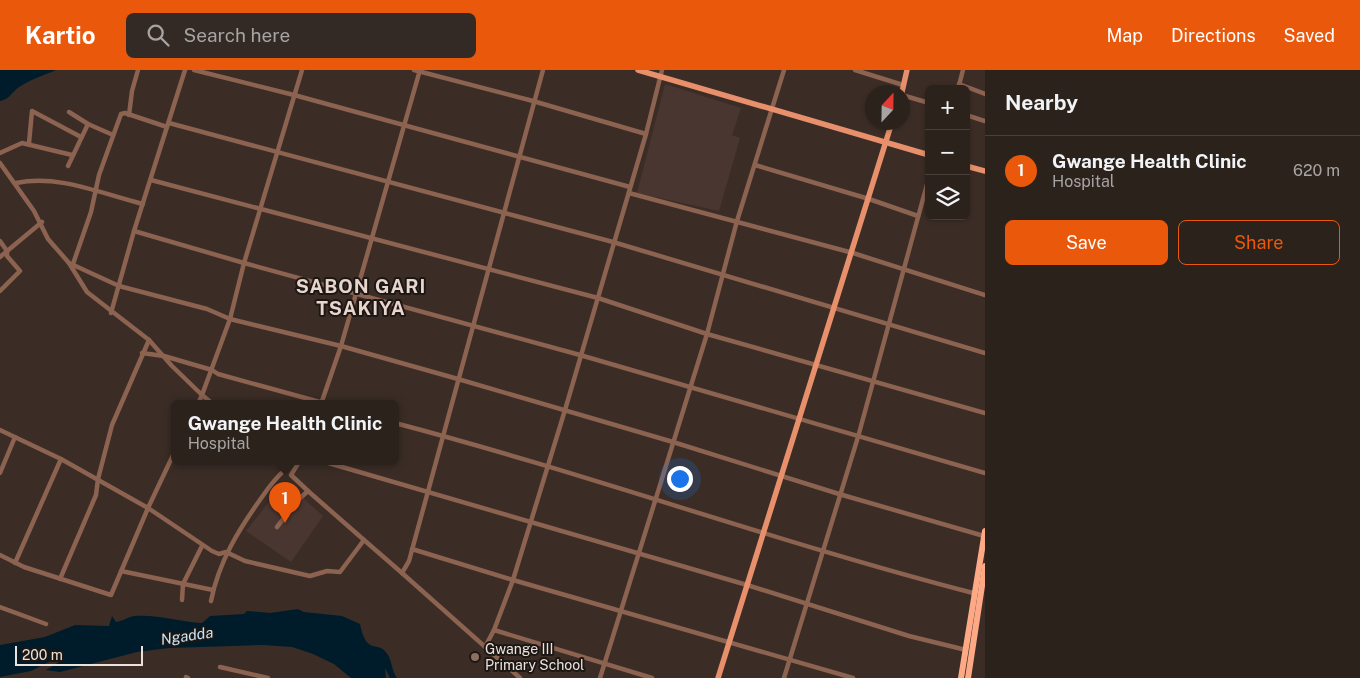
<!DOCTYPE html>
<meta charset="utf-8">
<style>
:root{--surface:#2c221c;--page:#342a25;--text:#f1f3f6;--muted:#a6a4a3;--line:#483f3b;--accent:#ea580c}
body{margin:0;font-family:"Public Sans",sans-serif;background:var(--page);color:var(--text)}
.controls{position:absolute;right:15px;top:15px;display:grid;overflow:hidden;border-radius:8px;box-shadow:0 1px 4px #0004}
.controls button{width:45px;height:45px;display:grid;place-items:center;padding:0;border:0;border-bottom:1px solid var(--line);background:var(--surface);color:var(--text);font:25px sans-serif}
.compass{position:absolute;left:865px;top:15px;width:45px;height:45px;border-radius:50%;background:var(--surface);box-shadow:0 1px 4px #0004;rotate:22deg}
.scale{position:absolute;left:15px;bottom:12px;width:128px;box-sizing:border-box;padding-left:5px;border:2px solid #ebe2dd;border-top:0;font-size:14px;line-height:18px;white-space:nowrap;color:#ebe2dd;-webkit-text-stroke:4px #1d1714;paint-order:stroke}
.you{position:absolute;left:679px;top:408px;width:18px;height:18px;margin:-12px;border:4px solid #fff;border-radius:50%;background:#1a73e8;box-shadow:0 0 0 8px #1a73e833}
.badge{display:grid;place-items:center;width:32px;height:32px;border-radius:50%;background:var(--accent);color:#fff;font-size:16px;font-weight:700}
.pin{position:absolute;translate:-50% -41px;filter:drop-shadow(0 1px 2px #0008)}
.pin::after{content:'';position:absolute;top:26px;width:18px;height:15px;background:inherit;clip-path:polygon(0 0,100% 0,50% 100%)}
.popup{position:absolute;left:171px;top:330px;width:228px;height:65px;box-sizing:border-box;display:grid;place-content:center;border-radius:8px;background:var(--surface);filter:drop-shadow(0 1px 4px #0005);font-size:16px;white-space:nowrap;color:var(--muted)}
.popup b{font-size:19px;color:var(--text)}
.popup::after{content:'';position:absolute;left:50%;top:100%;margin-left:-10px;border:10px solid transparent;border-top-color:var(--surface)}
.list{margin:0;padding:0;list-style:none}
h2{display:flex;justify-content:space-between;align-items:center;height:65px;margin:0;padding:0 20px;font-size:21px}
h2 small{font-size:16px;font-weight:400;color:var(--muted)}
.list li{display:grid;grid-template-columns:32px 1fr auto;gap:15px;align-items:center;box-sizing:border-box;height:70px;padding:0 20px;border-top:1px solid var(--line)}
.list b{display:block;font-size:19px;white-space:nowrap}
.list p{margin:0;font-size:16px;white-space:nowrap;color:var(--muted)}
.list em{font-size:16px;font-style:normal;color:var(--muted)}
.actions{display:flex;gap:10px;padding:15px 20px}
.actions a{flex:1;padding:11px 0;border:1px solid var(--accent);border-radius:8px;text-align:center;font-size:18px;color:var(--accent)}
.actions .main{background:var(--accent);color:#fff}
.icon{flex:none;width:28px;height:28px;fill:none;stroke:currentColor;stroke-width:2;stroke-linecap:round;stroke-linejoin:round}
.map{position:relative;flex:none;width:985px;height:608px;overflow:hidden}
header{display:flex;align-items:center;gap:30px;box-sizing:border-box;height:70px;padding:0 25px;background:var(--accent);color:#fff}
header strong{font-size:24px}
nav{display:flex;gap:28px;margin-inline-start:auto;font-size:18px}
.search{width:350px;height:45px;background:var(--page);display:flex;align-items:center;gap:12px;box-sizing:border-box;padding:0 18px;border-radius:8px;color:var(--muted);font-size:19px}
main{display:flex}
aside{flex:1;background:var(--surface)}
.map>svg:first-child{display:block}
.medical{fill:#493630}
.water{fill:#001c2a}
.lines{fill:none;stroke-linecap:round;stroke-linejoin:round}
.minor{stroke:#8c6250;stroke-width:4.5}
.major{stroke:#e7906b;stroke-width:5.5}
.highway{stroke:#fda986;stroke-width:6}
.education-dot{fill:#8d6e63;stroke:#1d1714;stroke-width:2}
.labels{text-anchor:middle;stroke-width:4;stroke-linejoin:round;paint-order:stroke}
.poi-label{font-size:14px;fill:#ebe2dd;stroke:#1d1714;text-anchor:start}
.water-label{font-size:15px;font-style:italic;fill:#c5e6f9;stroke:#1d1714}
.district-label{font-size:19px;font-weight:bold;letter-spacing:1px;fill:#e8d5cd;stroke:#1d1714}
</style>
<header>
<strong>Kartio</strong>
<div class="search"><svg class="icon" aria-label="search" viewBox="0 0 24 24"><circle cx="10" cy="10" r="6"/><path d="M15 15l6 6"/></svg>Search here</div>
<nav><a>Map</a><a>Directions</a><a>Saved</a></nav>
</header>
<main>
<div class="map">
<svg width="985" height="608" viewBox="0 0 985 608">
<rect width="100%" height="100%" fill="#3b2d26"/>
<!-- medical -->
<g class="medical">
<polygon points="665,14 741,38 732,65 740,68 719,141 637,123"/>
<polygon points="285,412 323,446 291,492 246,461"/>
</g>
<!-- water -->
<g class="water">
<path d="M0 0H56C44 5 30 10 19 17 12 22 9 30 0 31Z"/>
<path d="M298 539 304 542 342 546 360 554C367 588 378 568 388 585 392 592 392 601 397 608H390L385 598 386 608H351L334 594 313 584 292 577 263 575 169 578 137 582 60 602 46 600 59 592H49L31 601 0 607V575L45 567 75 555 109 556 112 546 116 552C123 551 128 547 134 546 157 544 180 552 202 553L210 546 244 544 247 541 270 543Z"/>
</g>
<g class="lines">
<!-- minor -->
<g class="minor">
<polyline points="194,0 294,25 630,117"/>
<polyline points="414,0 533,31 646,64"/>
<polyline points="855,0 903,15"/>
<polyline points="959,14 985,24"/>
<polyline points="958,19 963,0"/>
<polyline points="902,25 929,33"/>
<polyline points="69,42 88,54 113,65"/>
<polyline points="129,45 132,21 138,0"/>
<polyline points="966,45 985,51"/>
<polyline points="169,53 613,172 985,283"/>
<polyline points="29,73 32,41 81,67"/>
<polyline points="0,83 22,73 72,85"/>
<polyline points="0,93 34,141 48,169 69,193 87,222 149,270 112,355 98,409 96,425 60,509"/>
<polyline points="755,95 869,129 918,146"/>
<polyline points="68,96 88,54"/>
<polyline points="151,110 598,228 707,264 985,343"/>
<path d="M16 113C59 104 102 124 143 134"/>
<polyline points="629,123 853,183 985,225"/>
<polyline points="134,161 244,193 580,285 985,403"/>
<polyline points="0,171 7,181 7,186 20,201 0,221"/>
<polyline points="0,187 42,152"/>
<polyline points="69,193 119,216 207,239 230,249 341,276 458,309 673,372 839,424 984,466"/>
<polyline points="73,194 91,142 99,105 121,44 125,43 167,57"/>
<polyline points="111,243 134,161 185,0"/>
<polyline points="149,270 172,296 202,325 198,334"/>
<polyline points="142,283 164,286 212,300 218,304 327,334"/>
<polyline points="213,334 202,325 230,249 244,193 302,0"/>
<polyline points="321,334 341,276 420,0"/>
<path d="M395 353C589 404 779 473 973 523"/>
<polyline points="0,360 61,389 148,438 212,481 219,484 226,482 245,491 310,506 327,501 340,502 364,470 308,421"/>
<polyline points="276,392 286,400"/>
<polyline points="325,392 747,515 909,566 966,580"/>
<polyline points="0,403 15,367"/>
<polyline points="277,457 298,430 308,421 291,405 299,392"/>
<polyline points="364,470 402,503 409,491 543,0"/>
<polyline points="412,479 513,510 853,608"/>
<polyline points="0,485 24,497 111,525 148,438 175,381"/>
<polyline points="15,493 61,389"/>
<polyline points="121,501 213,520"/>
<polyline points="402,503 520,608"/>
<polyline points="182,530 183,514 202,476"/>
<path d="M211 531C219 491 239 459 262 427 269 417 276 407 285 400"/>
<polyline points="0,537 46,554"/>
<polyline points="494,560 652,608"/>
<polyline points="485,577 494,560 513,510 565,340 646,64 662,0"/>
<polyline points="220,597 268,608"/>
<polyline points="186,607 188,608"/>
<polyline points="600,608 707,264 737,151 784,0"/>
<polyline points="784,608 858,367 929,107"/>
</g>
<!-- major -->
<g class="major">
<polyline points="638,0 929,85"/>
<polyline points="902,22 907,0"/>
<polyline points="966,96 985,101"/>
<polyline points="718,608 892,52"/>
</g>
<!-- highway -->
<g class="highway">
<polyline points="961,608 985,461"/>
<polyline points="968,608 985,496"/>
</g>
</g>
<!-- markers -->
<circle class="education-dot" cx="475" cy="587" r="5"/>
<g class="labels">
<!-- poi labels -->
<g class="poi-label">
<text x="485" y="584">Gwange III<tspan x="485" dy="16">Primary School</tspan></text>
</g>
<!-- water labels -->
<g class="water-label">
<text transform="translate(187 566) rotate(-8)" y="5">Ngadda</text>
</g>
<!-- district labels -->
<g class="district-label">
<text x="361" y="223">SABON GARI<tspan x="361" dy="22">TSAKIYA</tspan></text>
</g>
</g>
</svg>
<div class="controls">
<button>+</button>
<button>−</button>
<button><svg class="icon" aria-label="layers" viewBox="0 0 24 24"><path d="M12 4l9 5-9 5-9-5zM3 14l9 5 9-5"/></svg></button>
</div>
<svg class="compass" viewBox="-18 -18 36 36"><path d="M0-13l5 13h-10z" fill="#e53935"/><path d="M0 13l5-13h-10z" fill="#a6a4a3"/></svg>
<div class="scale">200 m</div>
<div class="you"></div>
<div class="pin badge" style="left:285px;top:453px">1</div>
<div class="popup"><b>Gwange Health Clinic</b>Hospital</div>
</div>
<aside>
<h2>Nearby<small></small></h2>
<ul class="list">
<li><span class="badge">1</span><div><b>Gwange Health Clinic</b><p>Hospital</p></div><em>620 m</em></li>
</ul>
<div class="actions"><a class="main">Save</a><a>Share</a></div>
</aside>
</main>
